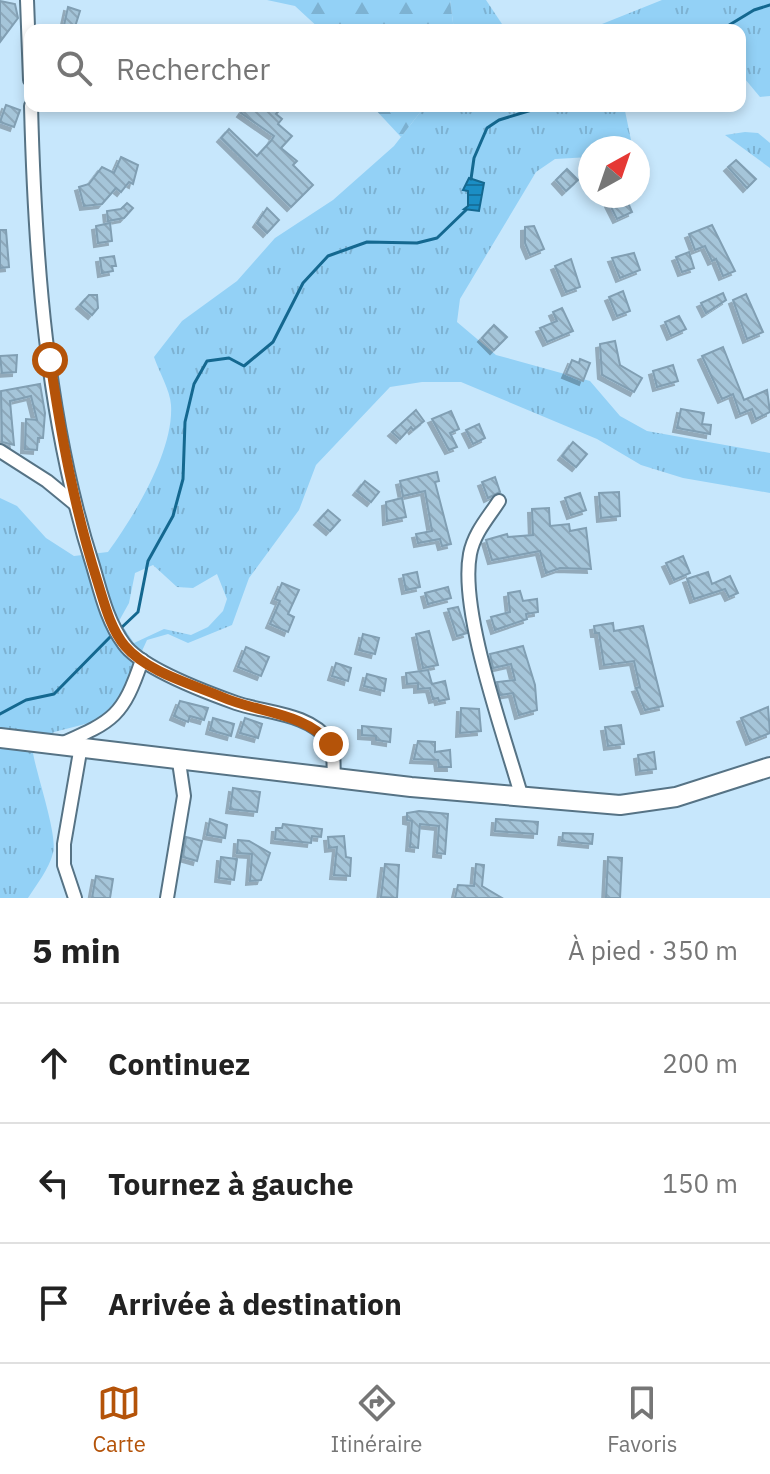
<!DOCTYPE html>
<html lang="fr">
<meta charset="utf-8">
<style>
:root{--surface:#fff;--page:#f6f6f6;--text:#222;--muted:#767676;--line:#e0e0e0;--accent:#b45309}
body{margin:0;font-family:"IBM Plex Sans",sans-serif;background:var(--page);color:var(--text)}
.compass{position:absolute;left:578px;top:136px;width:72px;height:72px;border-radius:50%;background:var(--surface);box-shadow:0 4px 12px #0003;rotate:40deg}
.stop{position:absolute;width:24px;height:24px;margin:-18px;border:6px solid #b45309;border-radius:50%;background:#fff}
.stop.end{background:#b45309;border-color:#fff;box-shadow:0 2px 8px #0008}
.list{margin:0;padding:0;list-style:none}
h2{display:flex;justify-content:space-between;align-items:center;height:104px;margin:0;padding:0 32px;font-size:34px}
h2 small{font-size:26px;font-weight:400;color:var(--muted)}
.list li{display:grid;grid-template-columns:52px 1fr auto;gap:24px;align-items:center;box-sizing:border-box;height:120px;padding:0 32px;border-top:2px solid var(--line)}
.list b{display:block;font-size:30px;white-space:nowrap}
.list em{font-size:26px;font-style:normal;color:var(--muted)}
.icon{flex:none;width:44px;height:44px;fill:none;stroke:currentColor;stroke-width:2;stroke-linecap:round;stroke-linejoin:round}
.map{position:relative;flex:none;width:770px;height:898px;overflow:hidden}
.search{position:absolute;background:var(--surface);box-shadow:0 4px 12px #0003;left:24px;right:24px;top:24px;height:88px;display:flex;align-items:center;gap:20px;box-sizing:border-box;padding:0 28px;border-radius:16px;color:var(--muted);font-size:30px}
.sheet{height:464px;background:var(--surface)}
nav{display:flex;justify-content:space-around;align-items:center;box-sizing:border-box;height:112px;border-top:2px solid var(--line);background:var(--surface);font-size:22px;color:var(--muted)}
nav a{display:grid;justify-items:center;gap:4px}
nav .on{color:var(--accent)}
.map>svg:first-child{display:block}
.grass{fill:url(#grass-tufts);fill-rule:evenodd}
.forest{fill:url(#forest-firs)}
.water{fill:url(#water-rules);stroke:#146890;stroke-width:2}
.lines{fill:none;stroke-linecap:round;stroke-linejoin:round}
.stream{stroke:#146890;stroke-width:3}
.building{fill:url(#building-back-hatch);stroke:#819fb3;stroke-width:2;filter:url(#shadow)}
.minor-casing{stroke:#567385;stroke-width:16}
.highway-casing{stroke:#567385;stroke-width:22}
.minor{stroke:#fff;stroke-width:12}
.highway{stroke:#fff;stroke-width:18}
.route{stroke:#b45309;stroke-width:10}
</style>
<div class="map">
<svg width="770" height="898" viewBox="0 0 770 898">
<defs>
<pattern id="grass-tufts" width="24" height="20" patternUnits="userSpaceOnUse" patternTransform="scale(2)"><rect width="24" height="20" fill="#93d1f6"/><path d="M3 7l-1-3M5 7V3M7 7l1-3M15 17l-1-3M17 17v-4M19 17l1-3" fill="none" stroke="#7db2d2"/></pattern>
<pattern id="forest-firs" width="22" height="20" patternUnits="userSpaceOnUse" patternTransform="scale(2)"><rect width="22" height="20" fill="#93d1f6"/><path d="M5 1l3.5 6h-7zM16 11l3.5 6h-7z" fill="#7db2d2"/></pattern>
<pattern id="water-rules" width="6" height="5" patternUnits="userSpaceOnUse" patternTransform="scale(2)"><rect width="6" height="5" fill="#1b8ec5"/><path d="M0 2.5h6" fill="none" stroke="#16729f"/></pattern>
<pattern id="building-back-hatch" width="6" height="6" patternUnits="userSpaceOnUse" patternTransform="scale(2)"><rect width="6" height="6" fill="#a5c5d9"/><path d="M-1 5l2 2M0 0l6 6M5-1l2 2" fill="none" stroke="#8da8ba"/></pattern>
<filter id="shadow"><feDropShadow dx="-4" dy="4" stdDeviation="0" flood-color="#0004"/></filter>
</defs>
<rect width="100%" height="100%" fill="#c7e7fc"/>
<!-- grass -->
<g class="grass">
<polygon points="450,0 486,0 506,30 454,30"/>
<polygon points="662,0 770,0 770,96 760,97 740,73 740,30 524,30 597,26"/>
<path d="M425 106H624L631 140 613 148H590V157L555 159 536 172 460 299 457 322 496 355 590 381 620 416 647 431 770 453V493L683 478 641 465 597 439 461 382H422L390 387 316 465 299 510 249 578 232 625 188 643 168 634 147 640 120 699 97 721 54 732 33 753C37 776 58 836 53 853 49 869 37 884 28 898H0V498L17 506 46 538 74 556 108 552C134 516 174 451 171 405 170 390 159 372 154 357L182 321 237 281 275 238 333 200 394 146ZM153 565 177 587 193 588 217 574 227 599 223 611 208 627 191 635 164 629 134 643 119 621 129 603 135 573Z"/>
<polygon points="745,132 758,133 770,143 770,168 725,135"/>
</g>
<!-- forest -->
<g class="forest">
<polygon points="267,0 450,0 454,30 321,30 295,6"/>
<polygon points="372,106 425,106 401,137"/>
</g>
<!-- water -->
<polygon class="water" points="469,178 484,183 479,211 464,209 468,206 468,191 463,190"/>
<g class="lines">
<!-- stream -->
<g class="stream">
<polyline points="721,30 754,10 770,5"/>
<polyline points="471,179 474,158 487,128 499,120 535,109 565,110 573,106"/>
<polyline points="120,629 138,612 148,561 173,516 183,479 185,422 194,384 207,361 229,358 244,366 273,342 303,283 328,256 367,242 417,243 437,238 466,210"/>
<polyline points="0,714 26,700 54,694 114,633"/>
</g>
</g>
<!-- building -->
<g class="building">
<polygon points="0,1 15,4 18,18 0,42"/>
<polygon points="68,7 80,11 74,30 63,30"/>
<polygon points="6,105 20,110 14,127 0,122"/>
<polygon points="246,106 283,106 276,114 282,119 278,124 292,136 281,148 297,161 293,165 313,185 291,207 221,138 229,129 257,156 271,141 274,136 241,113"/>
<polygon points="121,157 138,165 133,184 129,182 121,192 116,188 102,204 84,206 79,187 89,184 102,167 114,173"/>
<polygon points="736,160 756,179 747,188 728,167"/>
<polygon points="567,169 578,180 566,191 556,180"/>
<polygon points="625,196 632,212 617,219 609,203"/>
<polygon points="127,203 133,208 124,218 108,221 107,211 121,209"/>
<polygon points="267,208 279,220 267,233 257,223"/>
<polygon points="110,223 112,241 98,243 96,226"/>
<polygon points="712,225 735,271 723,276 716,259 712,261 705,246 695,250 689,234"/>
<polygon points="534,226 544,249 530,255 525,243 525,227"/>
<polygon points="0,230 6,230 9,267 0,268"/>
<polygon points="689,252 694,268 682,272 676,257"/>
<polygon points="634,253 640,270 620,278 612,258"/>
<polygon points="114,256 116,266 112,266 113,271 102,273 100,258"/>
<polygon points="571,259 580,287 566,292 555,266"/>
<polygon points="623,291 630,311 617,316 609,297"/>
<polygon points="723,293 726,300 706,313 701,303"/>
<polygon points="746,294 763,332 747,339 733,300"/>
<polygon points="89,295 97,295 98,308 92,315 80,305"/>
<polygon points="562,308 573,331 547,342 540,328 557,321 553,312"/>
<polygon points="679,316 686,329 671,336 665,322"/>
<polygon points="494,325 507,337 494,350 482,338"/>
<polygon points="615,341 620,365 642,378 634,392 602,375 600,344"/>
<polygon points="723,347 744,400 767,390 770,412 756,419 752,409 740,414 733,394 722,399 702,356"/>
<polygon points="17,355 16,372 2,373 0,356"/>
<polygon points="580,359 590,363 583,381 566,374 572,360 579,363"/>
<polygon points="673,365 678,381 657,387 653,371"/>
<polygon points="40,384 45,413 43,438 38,438 37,450 25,449 26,419 37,420 31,396 10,401 14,445 2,442 1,391"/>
<polygon points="681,409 704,413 702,424 711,425 710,434 677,428"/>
<polygon points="416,410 424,421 413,430 411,427 400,439 392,432"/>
<polygon points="451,411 459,429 450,433 457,447 449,450 432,419"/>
<polygon points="479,424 485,438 473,444 466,430"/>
<polygon points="573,442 587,454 576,467 562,456"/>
<polygon points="437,472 439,481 435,482 451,544 442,546 440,539 418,543 416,534 432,531 425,491 403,496 400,481"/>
<polygon points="495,477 500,492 488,498 482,482"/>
<polygon points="365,481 379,492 371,502 357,491"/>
<polygon points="619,492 620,516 601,518 599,493"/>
<polygon points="580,493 586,510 571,515 565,498"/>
<polygon points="402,498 406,517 387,521 386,502"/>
<polygon points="549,508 550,526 569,524 570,531 586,528 591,569 560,568 546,573 540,551 492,560 486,540 507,534 508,537 533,535 532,509"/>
<polygon points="328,510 340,520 330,531 318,521"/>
<polygon points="683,556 690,573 674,580 666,563"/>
<polygon points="417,572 420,587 406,590 403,575"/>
<polygon points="708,572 712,584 730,576 738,593 729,597 725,589 694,599 687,579"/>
<polygon points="282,583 299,590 288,614 294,617 288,632 270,624 280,601 275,599"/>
<polygon points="448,587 451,598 428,604 425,593"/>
<polygon points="520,591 523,601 537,599 538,612 526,614 527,619 495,630 491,617 510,612 508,593"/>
<polygon points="458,607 467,633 457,636 448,609"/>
<polygon points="613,623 614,631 643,626 663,706 645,710 636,688 640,687 634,661 604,665 599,633 595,633 594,626"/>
<polygon points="429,631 438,665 423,668 416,634"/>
<polygon points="363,634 379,638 375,654 359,650"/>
<polygon points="523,646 535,685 537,710 519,715 513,693 500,695 497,682 515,680 511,664 493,668 490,654"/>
<polygon points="246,647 269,657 261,676 238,667"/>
<polygon points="336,663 351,668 348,681 332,676"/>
<polygon points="428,670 432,684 445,681 449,699 439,701 438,698 433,699 430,688 418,689 418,683 407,684 406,673"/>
<polygon points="367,674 386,679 384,691 364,686"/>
<polygon points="180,701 208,708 204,720 190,716 188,722 174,716"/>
<polygon points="768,707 770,733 750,741 741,718"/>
<polygon points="461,708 479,709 481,731 460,733"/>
<polygon points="213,718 234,724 231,736 210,730"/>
<polygon points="245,718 262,724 258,738 240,733"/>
<polygon points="621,725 624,744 608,746 605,727"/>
<polygon points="362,726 391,729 390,742 376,740 376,736 362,735"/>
<polygon points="418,741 435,742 435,752 450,750 451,767 439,767 438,760 414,759"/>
<polygon points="654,752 656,769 640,771 638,755"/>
<polygon points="233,788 260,792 257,812 230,809"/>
<polygon points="419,811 448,814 445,854 437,853 439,826 420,824 418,848 410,847 412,821 407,820 407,813"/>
<polygon points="210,819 227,825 225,838 207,835"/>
<polygon points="496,819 538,822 537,834 495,831"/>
<polygon points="283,824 322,829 321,837 312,836 311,843 275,839 276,828 282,828"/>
<polygon points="563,833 593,834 592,844 562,841"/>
<polygon points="344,836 346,857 351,858 350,876 334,875 337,847 329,848 328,837"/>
<polygon points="186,837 202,841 197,861 183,857"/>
<polygon points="238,840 249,841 270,853 261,880 250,881 252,854 237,853"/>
<polygon points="221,857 237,859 234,880 219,878"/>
<polygon points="608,857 622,858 620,898 606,898"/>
<polygon points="385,864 399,865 397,898 381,897"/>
<polygon points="476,864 484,865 482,886 502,898 455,898 458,885 474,886"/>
<polygon points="96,876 113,879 110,898 92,898"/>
</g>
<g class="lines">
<defs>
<g id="minor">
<polyline points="27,0 30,80"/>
<path d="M31 106C35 259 46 419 93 566 101 593 107 621 124 644 141 668 208 693 236 703 265 713 310 713 329 741 335 750 333 766 334 777"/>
<polyline points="0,451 47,481 75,504"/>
<path d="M499 501C488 518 474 533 470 554 459 612 505 737 522 798"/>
<path d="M61 744C114 721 123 716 142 660"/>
<polyline points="75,898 64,865 64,844 81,746"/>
<polyline points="167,898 184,796 179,762"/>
</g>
<polyline id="highway" points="0,738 411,787 620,805 676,797 770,767"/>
</defs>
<!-- minor casing -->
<use href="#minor" class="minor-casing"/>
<!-- highway casing -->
<use href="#highway" class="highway-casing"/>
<!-- minor -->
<use href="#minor" class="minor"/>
<!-- highway -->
<use href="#highway" class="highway"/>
</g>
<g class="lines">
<!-- route -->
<path class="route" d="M50 360C61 435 74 507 97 580 104 602 110 628 125 646 147 672 192 684 222 697 258 713 304 712 331 744"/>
</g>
</svg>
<svg class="compass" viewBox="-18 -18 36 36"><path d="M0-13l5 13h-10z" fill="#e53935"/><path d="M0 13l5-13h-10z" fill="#767676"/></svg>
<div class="stop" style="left:50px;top:360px"></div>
<div class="stop end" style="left:331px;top:744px"></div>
<div class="search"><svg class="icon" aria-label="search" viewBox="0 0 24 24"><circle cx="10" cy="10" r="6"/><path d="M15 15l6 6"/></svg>Rechercher</div>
</div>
<section class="sheet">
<h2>5 min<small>À pied · 350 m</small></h2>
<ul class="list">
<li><svg class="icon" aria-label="ahead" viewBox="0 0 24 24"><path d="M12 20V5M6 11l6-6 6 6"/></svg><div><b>Continuez</b></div><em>200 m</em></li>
<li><svg class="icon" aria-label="left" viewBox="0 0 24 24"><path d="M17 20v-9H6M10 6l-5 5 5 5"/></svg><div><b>Tournez à gauche</b></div><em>150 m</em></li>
<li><svg class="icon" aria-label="arrive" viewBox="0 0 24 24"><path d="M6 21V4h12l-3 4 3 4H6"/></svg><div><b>Arrivée à destination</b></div></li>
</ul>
</section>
<nav>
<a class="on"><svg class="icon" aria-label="map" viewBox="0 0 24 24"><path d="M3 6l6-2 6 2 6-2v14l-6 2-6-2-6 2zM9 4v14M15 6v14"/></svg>Carte</a>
<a><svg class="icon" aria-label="directions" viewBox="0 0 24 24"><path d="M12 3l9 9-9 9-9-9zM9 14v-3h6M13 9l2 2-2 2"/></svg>Itinéraire</a>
<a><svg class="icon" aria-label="saved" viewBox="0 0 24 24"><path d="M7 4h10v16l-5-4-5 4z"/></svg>Favoris</a>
</nav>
